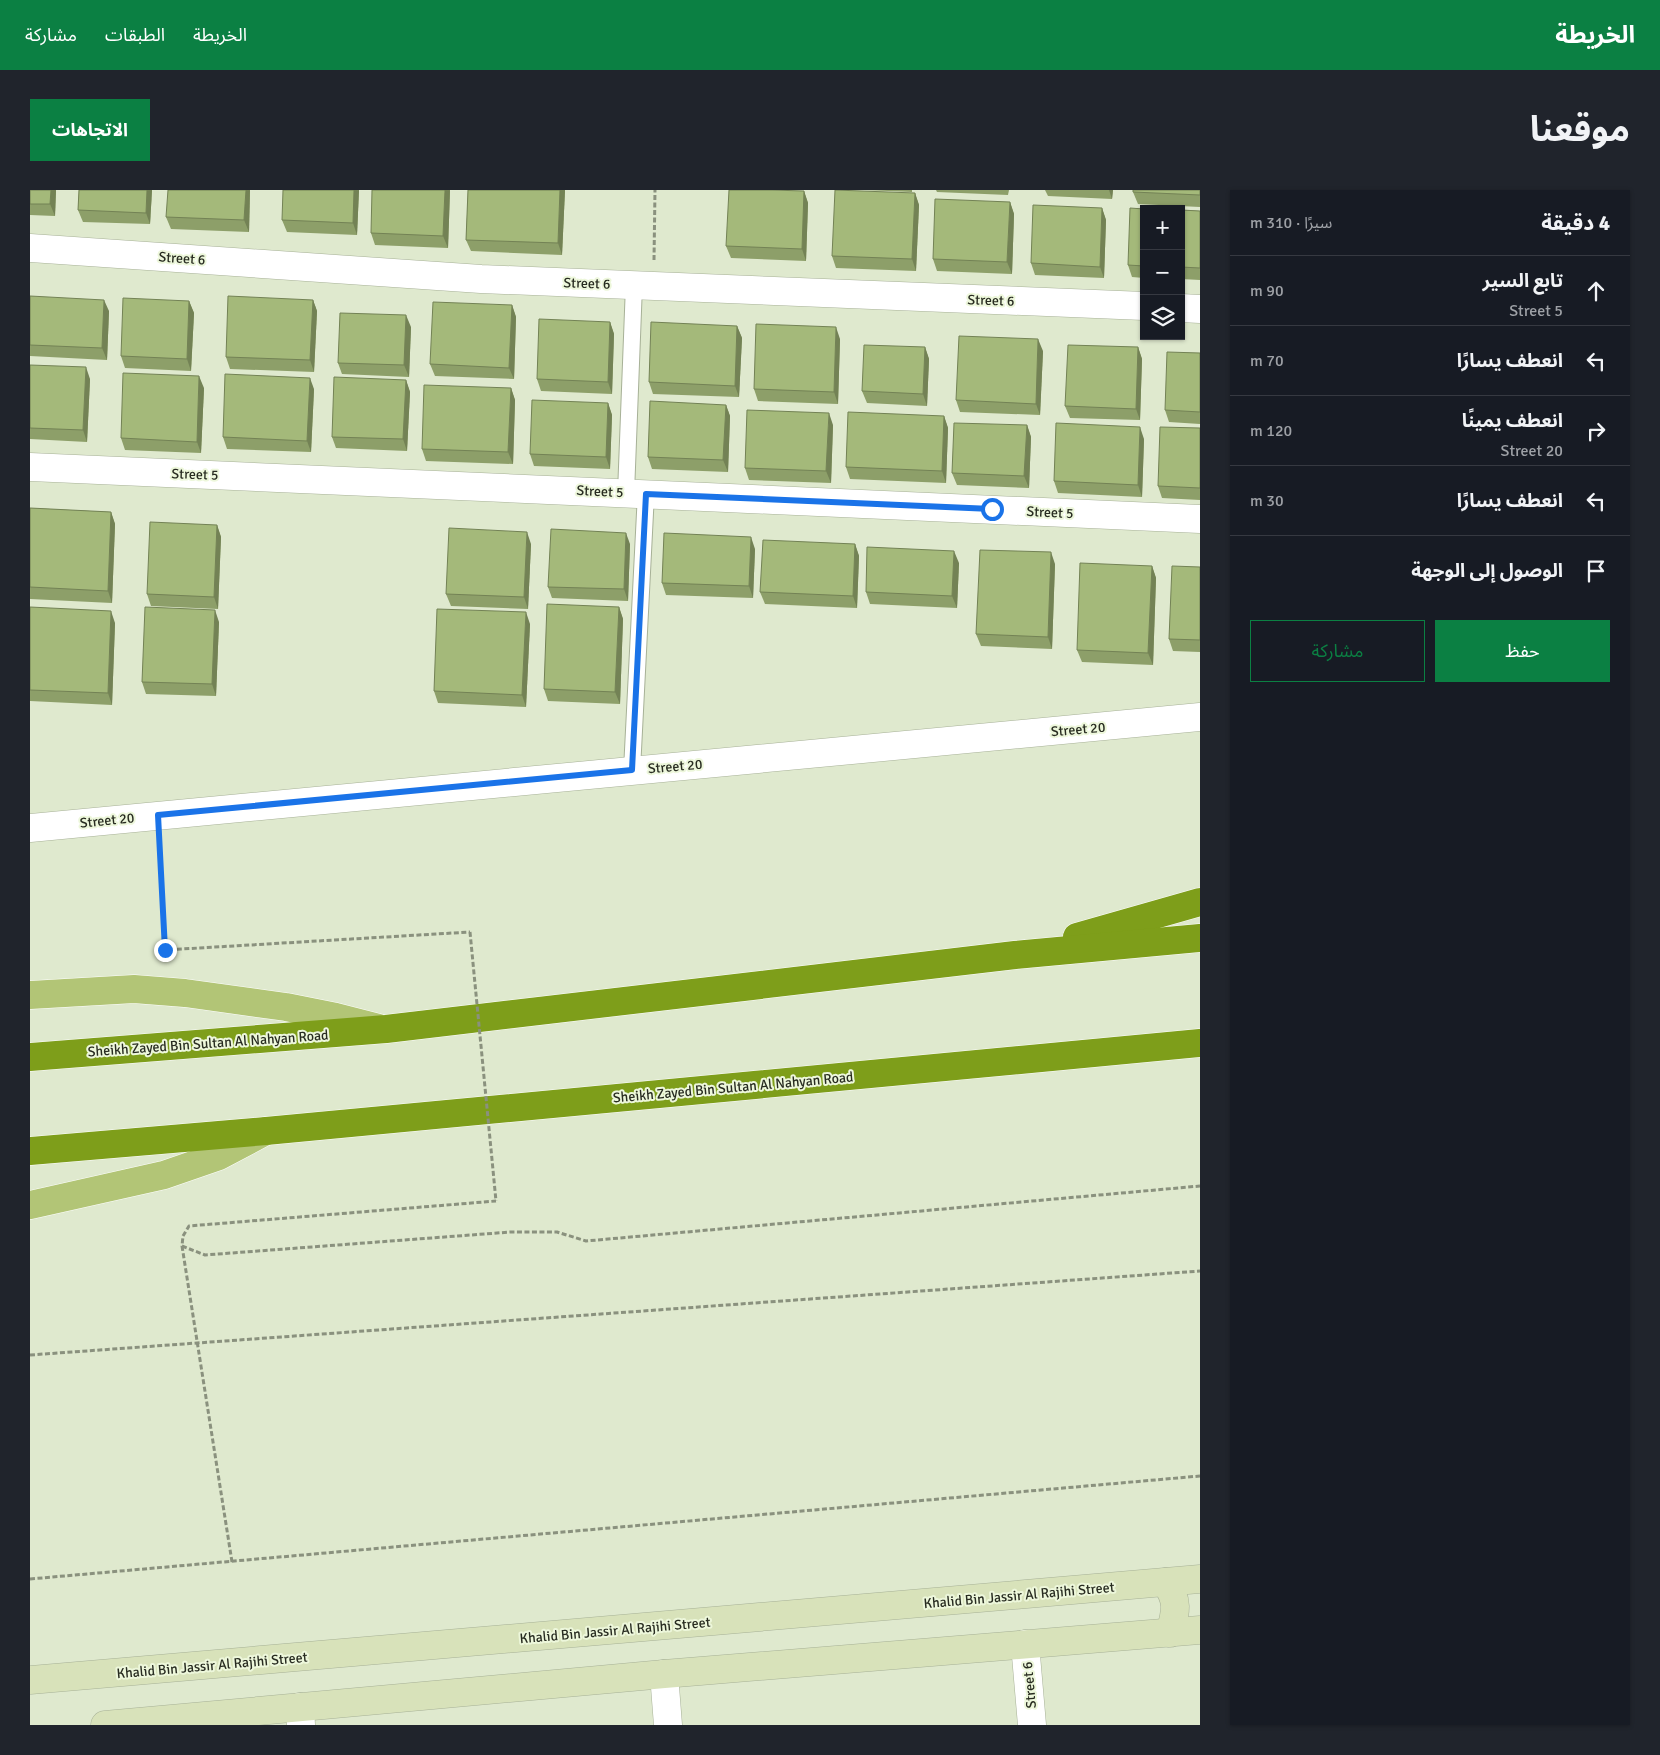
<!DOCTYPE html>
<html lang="ar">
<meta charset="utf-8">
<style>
:root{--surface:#171b24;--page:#20242c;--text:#f1f3f6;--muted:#9ea1a6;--line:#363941;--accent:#0b8043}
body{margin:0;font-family:Signika,"Noto Sans Arabic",sans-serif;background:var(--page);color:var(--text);direction:rtl}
.controls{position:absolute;right:15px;top:15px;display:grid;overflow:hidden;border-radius:0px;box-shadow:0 1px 4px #0004}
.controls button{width:45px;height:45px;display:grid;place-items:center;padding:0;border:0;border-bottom:1px solid var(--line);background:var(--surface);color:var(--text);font:25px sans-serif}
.stop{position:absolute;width:15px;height:15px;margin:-11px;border:4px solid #1a73e8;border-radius:50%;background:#fff}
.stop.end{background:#1a73e8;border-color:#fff;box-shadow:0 1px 5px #0008}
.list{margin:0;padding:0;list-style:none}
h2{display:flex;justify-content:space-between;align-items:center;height:65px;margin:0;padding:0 20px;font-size:21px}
h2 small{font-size:16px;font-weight:400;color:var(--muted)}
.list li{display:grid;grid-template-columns:32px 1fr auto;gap:15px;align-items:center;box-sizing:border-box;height:70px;padding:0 20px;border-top:1px solid var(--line)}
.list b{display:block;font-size:19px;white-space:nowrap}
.list p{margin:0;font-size:16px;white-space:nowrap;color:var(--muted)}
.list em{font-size:16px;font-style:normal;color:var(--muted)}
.actions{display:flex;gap:10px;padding:15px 20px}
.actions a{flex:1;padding:11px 0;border:1px solid var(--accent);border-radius:0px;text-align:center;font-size:18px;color:var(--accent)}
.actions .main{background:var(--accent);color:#fff}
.icon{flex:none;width:28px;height:28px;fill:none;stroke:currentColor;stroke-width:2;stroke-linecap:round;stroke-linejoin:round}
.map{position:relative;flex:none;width:1170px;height:1535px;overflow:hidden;direction:ltr;border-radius:0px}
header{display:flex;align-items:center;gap:30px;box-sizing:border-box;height:70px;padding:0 25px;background:var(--accent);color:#fff}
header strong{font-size:24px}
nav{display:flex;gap:28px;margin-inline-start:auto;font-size:18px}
.intro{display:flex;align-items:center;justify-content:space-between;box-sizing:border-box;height:120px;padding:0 30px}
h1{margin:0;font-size:35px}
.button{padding:12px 22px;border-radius:0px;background:var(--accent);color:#fff;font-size:18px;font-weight:700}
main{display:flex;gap:30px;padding:0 30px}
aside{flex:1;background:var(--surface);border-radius:0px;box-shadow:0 1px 4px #0004}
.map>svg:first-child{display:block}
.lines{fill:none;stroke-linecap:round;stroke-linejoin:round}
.lane-casing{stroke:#a7b197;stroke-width:18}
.street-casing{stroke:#a7b197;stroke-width:29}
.secondary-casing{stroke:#a7b197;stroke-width:29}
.primary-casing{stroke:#fff;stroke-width:29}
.highway-casing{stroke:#fff;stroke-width:29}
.path{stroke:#8a917e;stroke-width:3;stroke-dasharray:5 2.5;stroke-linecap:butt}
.lane{stroke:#fff;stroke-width:16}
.street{stroke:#fff;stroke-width:28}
.secondary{stroke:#d8e2ba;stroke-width:28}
.primary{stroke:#b2c576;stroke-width:28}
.highway{stroke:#7e9e1a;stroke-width:28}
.path-bridge{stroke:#8a917e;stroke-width:3;stroke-dasharray:5 2.5;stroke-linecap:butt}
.wall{fill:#8d9f69}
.shaded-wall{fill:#738255}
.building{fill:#a4b97a;stroke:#738255}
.route{stroke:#1a73e8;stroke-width:6}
.labels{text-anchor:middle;stroke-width:4;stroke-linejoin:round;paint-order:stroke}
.street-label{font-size:14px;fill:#282c21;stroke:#edf7db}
</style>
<header>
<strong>الخريطة</strong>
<nav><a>الخريطة</a><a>الطبقات</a><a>مشاركة</a></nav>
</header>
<div class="intro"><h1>موقعنا</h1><a class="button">الاتجاهات</a></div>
<main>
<aside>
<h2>4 دقيقة<small>سيرًا · 310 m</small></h2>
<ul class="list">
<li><svg class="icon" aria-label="ahead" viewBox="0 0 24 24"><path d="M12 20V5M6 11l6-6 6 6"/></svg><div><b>تابع السير</b><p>Street 5</p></div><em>90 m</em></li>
<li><svg class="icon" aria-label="left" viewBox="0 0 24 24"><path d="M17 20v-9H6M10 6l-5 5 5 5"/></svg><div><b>انعطف يسارًا</b></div><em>70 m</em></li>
<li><svg class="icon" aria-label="right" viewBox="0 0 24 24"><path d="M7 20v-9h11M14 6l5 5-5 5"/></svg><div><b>انعطف يمينًا</b><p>Street 20</p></div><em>120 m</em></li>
<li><svg class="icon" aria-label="left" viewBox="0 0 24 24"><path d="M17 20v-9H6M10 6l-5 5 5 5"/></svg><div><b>انعطف يسارًا</b></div><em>30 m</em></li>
<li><svg class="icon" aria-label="arrive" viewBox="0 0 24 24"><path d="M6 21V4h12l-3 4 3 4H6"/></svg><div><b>الوصول إلى الوجهة</b></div></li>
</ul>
<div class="actions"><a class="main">حفظ</a><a>مشاركة</a></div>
</aside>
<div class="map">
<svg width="1170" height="1535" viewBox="0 0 1170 1535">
<rect width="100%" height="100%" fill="#dfe9ce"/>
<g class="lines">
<defs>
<g id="lane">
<polyline points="596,303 604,95"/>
<polyline points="602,580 616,303"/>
</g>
<g id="street">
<polyline points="0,58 451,89 1114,116"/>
<polyline points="1151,118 1170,119"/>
<polyline points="0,277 1170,329"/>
<polyline points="0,638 1170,527"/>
<polyline points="995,1454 1002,1535"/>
<polyline points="634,1484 638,1535"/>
<polyline points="270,1517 271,1535"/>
</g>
<g id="secondary">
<path d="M1135 1392C1149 1410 1146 1422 1140 1443"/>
<polyline points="0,1490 1170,1389"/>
<polyline points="75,1535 634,1484 1170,1440"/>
</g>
<g id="primary">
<polyline points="0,805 104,799 155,803 256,817 306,827 349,838"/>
<polyline points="0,1015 134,985 189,966 236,941"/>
</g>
<g id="highway">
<polyline points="1047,747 1170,712"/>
<polyline points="0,867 356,839 985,765 1170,748"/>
<polyline points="0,961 236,941 1170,853"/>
</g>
</defs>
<!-- lane casing -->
<use href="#lane" class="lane-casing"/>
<!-- street casing -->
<use href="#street" class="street-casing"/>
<!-- secondary casing -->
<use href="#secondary" class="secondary-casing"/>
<!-- primary casing -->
<use href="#primary" class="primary-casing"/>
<!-- highway casing -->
<use href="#highway" class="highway-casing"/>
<!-- path -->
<g class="path">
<polyline points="624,70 625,0"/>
<polyline points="129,652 135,760 440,742"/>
<polyline points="152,1056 175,1065 481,1042 527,1042 556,1051 1170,996"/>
<polyline points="0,1165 1170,1081"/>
<polyline points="202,1372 152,1056 153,1046 159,1036 466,1011"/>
<polyline points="0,1389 1170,1286"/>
</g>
<!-- lane -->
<use href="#lane" class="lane"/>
<!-- street -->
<use href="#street" class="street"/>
<!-- secondary -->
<use href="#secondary" class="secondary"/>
<!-- primary -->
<use href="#primary" class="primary"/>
<!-- highway -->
<use href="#highway" class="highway"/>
<!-- path-bridge -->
<polyline class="path-bridge" points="440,742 466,1011"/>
</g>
<!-- wall -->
<g class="wall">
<polygon points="0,0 26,0 25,26 0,25"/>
<polygon points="49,0 122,0 120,34 53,32 48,20"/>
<polygon points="220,0 219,42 141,39 136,27"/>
<polygon points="329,0 327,45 257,42 252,30"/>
<polygon points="420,0 418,58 345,55 341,43"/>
<polygon points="438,0 535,0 532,65 441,61 436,50"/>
<polygon points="834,0 882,0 882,2"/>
<polygon points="906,0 979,0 978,5 907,2"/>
<polygon points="1015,0 1083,0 1082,9 1018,6"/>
<polygon points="1170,0 1170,17 1108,14 1103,2"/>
<polygon points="774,1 778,13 776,71 701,68 696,56"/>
<polygon points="885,3 889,15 886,81 806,78 802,66"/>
<polygon points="980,12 984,24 982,84 907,81 903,69"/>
<polygon points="1072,18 1076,30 1074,88 1005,85 1001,73"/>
<polygon points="1114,19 1114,88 1102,87 1098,75"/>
<polygon points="1151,20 1170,21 1170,90 1151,89"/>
<polygon points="0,106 79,121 77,170 0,166"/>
<polygon points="283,110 287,121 284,182 200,179 196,167"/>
<polygon points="159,111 164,123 161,181 95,178 91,166"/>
<polygon points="482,115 486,127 484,189 405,186 400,174"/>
<polygon points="580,132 584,144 582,204 511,201 507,189"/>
<polygon points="707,136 712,148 709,207 623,204 619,192"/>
<polygon points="381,137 379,187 312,184 308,173"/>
<polygon points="810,149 808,214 728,211 724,199"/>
<polygon points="895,157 899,169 897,216 837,213 832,201"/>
<polygon points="1108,157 1112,169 1110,230 1040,228 1035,216"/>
<polygon points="1013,161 1010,225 930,222 926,210"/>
<polygon points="1170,163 1170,234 1139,232 1135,220"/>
<polygon points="0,175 60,189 57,252 0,249"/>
<polygon points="376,190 380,202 377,261 306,258 302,247"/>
<polygon points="174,198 171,263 95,260 91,248"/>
<polygon points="481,198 485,210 483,274 396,271 392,259"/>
<polygon points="284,199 281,262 197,259 193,247"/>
<polygon points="578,213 582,225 580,279 504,276 500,264"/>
<polygon points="696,215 700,226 698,282 622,279 618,267"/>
<polygon points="914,226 918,238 916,293 820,289 816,277"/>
<polygon points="803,235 801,293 719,290 715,278"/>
<polygon points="997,235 1001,247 999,298 927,295 922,283"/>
<polygon points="1170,238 1170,310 1132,308 1128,296"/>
<polygon points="1114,249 1112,307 1028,303 1024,291"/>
<polygon points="0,318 81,322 85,334 82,413 0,409"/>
<polygon points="187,335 191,347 188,419 121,416 117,404"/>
<polygon points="501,354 498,419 421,416 416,404"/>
<polygon points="600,354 598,411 522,408 518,397"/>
<polygon points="825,354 829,366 827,418 735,414 730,402"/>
<polygon points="725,359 723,408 636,405 632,393"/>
<polygon points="929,373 927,418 840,414 836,402"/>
<polygon points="1025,374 1022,459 951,456 946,444"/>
<polygon points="1122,376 1126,388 1123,475 1052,472 1047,460"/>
<polygon points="1170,377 1170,462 1143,461 1139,449"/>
<polygon points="0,417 85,433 82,515 0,511"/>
<polygon points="589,417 593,429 590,514 518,511 514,499"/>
<polygon points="189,432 186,506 116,504 112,492"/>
<polygon points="500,434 496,517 408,513 404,501"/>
</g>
<!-- shaded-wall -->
<g class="shaded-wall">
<polygon points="21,0 26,0 25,26 20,14"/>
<polygon points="117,0 122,0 120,34 116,23"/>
<polygon points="216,0 220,0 219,42 214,30"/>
<polygon points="324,0 329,0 327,45 323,33"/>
<polygon points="415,0 420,0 418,58 413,46"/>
<polygon points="530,0 535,0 532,65 528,53"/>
<polygon points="1079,0 1083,0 1082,9"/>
<polygon points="774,1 778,13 776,71 772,59"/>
<polygon points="885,3 889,15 886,81 882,69"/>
<polygon points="980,12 984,24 982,84 977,72"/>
<polygon points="1072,18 1076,30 1074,88 1070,77"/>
<polygon points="74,110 79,121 77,170 72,158"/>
<polygon points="283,110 287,121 284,182 280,170"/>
<polygon points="159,111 164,123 161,181 157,169"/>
<polygon points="482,115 486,127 484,189 479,178"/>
<polygon points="376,125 381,137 379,187 374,175"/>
<polygon points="580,132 584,144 582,204 578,192"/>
<polygon points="707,136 712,148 709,207 705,196"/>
<polygon points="806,137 810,149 808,214 804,202"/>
<polygon points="1008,149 1013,161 1010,225 1006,214"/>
<polygon points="895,157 899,169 897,216 893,204"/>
<polygon points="1108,157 1112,169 1110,230 1106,219"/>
<polygon points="56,177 60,189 57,252 53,240"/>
<polygon points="169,186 174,198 171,263 167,252"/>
<polygon points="280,188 284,199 281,262 277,251"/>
<polygon points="376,190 380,202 377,261 373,249"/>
<polygon points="481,198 485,210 483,274 478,262"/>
<polygon points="578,213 582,225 580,279 576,267"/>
<polygon points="696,215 700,226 698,282 693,270"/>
<polygon points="799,223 803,235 801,293 796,281"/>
<polygon points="914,226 918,238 916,293 912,281"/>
<polygon points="997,235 1001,247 999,298 994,286"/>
<polygon points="1110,237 1114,249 1112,307 1108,295"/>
<polygon points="81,322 85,334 82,413 78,401"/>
<polygon points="187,335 191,347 188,419 184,407"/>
<polygon points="497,342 501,354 498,419 494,407"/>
<polygon points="596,343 600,354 598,411 594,399"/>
<polygon points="721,347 725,359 723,408 719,396"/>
<polygon points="825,354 829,366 827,418 823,406"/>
<polygon points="924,361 929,373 927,418 922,406"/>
<polygon points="1021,362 1025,374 1022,459 1018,447"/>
<polygon points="1122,376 1126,388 1123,475 1118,463"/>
<polygon points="589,417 593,429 590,514 585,502"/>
<polygon points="185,420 189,432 186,506 182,494"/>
<polygon points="81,421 85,433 82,515 78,503"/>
<polygon points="496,422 500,434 496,517 492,505"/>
</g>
<!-- building -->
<g class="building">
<polygon points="0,0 21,0 20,14 0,14"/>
<polygon points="49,0 117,0 116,23 48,20"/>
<polygon points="138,0 216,0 214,30 136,27"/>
<polygon points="253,0 324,0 323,33 252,30"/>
<polygon points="342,0 415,0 413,46 341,43"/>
<polygon points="438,0 530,0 528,53 436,50"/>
<polygon points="699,0 742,0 774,1 772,59 696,56"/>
<polygon points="805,0 885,3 882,69 802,66"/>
<polygon points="1103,0 1170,0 1170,5 1103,2"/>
<polygon points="905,9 980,12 977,72 903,69"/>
<polygon points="1003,15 1072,18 1070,77 1001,73"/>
<polygon points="1100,18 1114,19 1114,76 1098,75"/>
<polygon points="1151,20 1170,21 1170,78 1151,77"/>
<polygon points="0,106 74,110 72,158 0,155"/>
<polygon points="198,106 283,110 280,170 196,167"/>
<polygon points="93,108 159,111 157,169 91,166"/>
<polygon points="403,112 482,115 479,178 400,174"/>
<polygon points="310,123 376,125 374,175 308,173"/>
<polygon points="509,129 580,132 578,192 507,189"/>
<polygon points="621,132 707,136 705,196 619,192"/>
<polygon points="726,134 806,137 804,202 724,199"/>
<polygon points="929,146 1008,149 1006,214 926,210"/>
<polygon points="834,155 895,157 893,204 832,201"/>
<polygon points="1038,155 1108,157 1106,219 1035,216"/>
<polygon points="1137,162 1170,163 1170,222 1135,220"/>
<polygon points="0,175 56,177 53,240 0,238"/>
<polygon points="93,183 169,186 167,252 91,248"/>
<polygon points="195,184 280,188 277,251 193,247"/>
<polygon points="304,187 376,190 373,249 302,247"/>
<polygon points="394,195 481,198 478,262 392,259"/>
<polygon points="502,210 578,213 576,267 500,264"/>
<polygon points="620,211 696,215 693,270 618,267"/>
<polygon points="717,220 799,223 796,281 715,278"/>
<polygon points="818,222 914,226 912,281 816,277"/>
<polygon points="924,233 997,235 994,286 922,283"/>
<polygon points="1026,233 1110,237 1108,295 1024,291"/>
<polygon points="1130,237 1170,238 1170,298 1128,296"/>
<polygon points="0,318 81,322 78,401 0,397"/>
<polygon points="120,332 187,335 184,407 117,404"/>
<polygon points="419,338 497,342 494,407 416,404"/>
<polygon points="521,339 596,343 594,399 518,397"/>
<polygon points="634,343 721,347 719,396 632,393"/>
<polygon points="733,350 825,354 823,406 730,402"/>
<polygon points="837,357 924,361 922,406 836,402"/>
<polygon points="950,360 1021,362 1018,447 946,444"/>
<polygon points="1050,373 1122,376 1118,463 1047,460"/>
<polygon points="1142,376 1170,377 1170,450 1139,449"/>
<polygon points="517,414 589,417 585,502 514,499"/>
<polygon points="0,417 81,421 78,503 0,500"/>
<polygon points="115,417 185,420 182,494 112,492"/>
<polygon points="407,419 496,422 492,505 404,501"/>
</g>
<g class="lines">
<!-- route -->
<polyline class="route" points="135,760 128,625 602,580 616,304 962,319"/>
</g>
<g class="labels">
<!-- street labels -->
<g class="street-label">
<text transform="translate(152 68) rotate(4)" y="5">Street 6</text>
<text transform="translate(557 93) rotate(2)" y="5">Street 6</text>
<text transform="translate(961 110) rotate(2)" y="5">Street 6</text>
<text transform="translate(165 284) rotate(2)" y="5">Street 5</text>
<text transform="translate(570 301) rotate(3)" y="5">Street 5</text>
<text transform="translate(1020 322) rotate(3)" y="5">Street 5</text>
<text transform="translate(1048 539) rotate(-5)" y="5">Street 20</text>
<text transform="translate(645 576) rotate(-5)" y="5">Street 20</text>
<text transform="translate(77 630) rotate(-6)" y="5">Street 20</text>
<text transform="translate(178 853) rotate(-4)" y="5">Sheikh Zayed Bin Sultan Al Nahyan Road</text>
<text transform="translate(703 897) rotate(-5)" y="5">Sheikh Zayed Bin Sultan Al Nahyan Road</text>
<text transform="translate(989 1405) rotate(-5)" y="5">Khalid Bin Jassir Al Rajihi Street</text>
<text transform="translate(585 1440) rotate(-5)" y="5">Khalid Bin Jassir Al Rajihi Street</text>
<text transform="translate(182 1475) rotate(-5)" y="5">Khalid Bin Jassir Al Rajihi Street</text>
<text transform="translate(999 1495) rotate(-95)" y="5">Street 6</text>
</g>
</g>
</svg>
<div class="controls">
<button>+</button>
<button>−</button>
<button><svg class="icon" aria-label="layers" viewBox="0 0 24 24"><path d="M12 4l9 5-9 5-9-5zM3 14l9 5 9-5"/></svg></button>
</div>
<div class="stop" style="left:962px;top:319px"></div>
<div class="stop end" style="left:135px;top:760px"></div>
</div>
</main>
